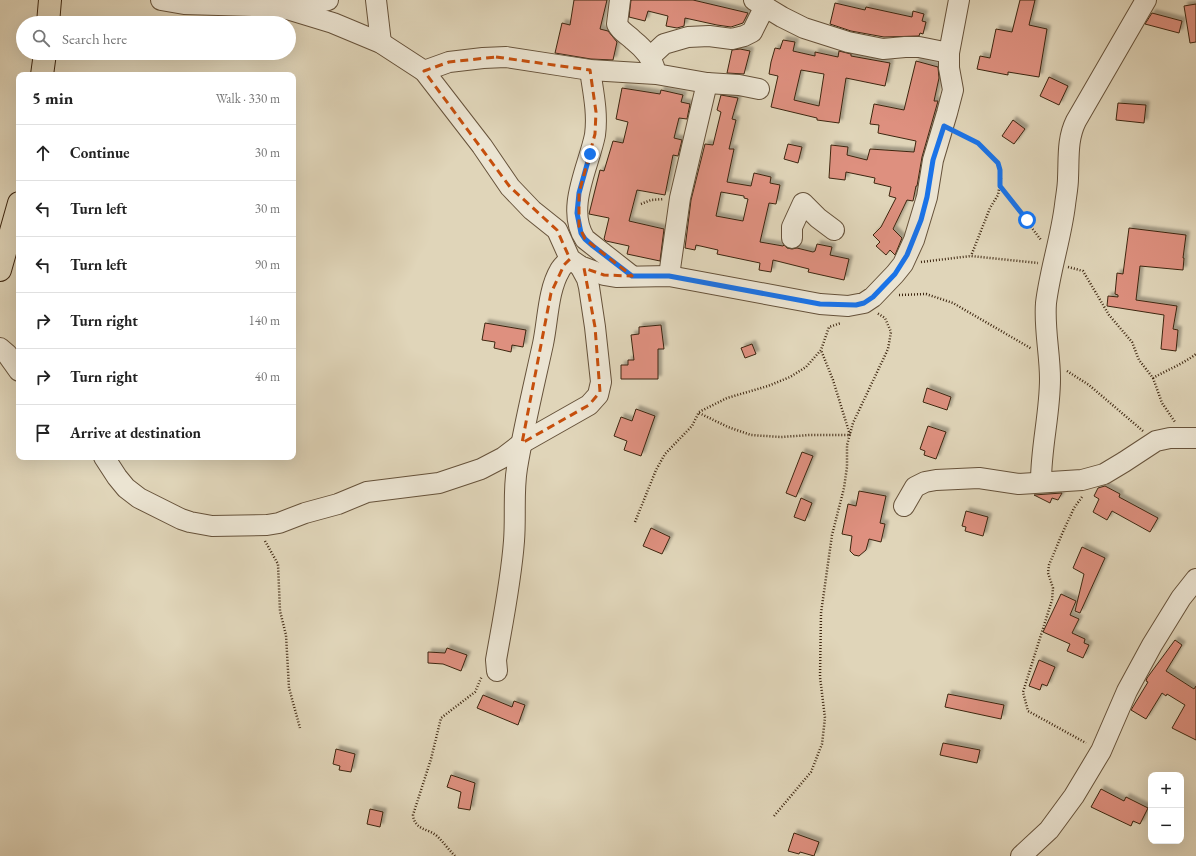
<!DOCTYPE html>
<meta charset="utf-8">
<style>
:root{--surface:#fff;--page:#f6f6f6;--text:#222;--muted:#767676;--line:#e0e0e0}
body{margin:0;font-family:"EB Garamond",serif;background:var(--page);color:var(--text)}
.controls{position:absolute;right:12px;bottom:12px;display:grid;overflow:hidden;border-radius:8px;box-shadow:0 4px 16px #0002}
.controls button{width:36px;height:36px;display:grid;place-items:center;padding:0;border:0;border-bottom:1px solid var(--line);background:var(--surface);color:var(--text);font:20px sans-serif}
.stop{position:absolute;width:12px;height:12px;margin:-9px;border:3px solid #1a73e8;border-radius:50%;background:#fff}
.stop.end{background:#1a73e8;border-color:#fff;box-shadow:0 1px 4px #0008}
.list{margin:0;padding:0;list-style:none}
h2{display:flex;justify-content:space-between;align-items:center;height:52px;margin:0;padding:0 16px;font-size:17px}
h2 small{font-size:13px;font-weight:400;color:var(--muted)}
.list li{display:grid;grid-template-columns:26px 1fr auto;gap:12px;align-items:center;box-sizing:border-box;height:56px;padding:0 16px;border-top:1px solid var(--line)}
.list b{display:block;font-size:15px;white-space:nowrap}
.list em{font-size:13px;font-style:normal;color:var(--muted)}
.icon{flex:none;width:22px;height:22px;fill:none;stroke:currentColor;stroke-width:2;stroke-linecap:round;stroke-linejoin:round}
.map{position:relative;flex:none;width:1196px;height:856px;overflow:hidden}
.search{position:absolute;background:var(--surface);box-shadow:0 4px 16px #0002;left:16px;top:16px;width:280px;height:44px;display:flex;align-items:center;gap:10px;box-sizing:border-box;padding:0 14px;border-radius:22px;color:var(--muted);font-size:15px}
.panel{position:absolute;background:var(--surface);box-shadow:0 4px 16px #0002;left:16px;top:72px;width:280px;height:388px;border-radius:8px}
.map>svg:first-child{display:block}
.building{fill:#de907f;stroke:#3d2610;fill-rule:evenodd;filter:url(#shadow)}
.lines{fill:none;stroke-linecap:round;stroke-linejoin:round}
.minor-casing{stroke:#66523a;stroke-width:22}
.major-casing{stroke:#3d2610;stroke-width:24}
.path{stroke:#3d2610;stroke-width:2.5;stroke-dasharray:1 2;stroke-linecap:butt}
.minor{stroke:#ebe4d2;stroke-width:20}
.major{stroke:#e0d5b9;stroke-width:22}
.route{stroke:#1a73e8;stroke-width:5}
.marked{fill:none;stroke:#c64f0d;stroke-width:3;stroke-dasharray:8 5;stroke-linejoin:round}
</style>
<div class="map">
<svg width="1196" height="856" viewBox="0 0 1196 856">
<defs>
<filter id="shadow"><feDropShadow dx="3.5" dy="-3.5" stdDeviation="1" flood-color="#0004"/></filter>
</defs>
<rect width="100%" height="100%" fill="#e0d5b9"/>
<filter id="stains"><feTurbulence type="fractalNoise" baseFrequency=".005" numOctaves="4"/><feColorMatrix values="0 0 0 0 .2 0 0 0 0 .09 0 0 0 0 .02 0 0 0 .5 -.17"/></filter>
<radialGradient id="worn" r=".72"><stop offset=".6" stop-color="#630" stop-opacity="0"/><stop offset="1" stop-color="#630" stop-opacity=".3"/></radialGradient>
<!-- building -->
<g class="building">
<polygon points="574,0 607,0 600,29 608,31 617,42 613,60 591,59 555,53 562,23 570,25"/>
<polygon points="631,0 693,0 748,13 743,23 731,27 717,25 685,18 684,26 677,28 666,26 668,16 648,11 645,21 629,17"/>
<polygon points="1020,0 1035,0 1029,25 1047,29 1039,77 1008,72 1008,75 977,69 980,56 990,58 996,29 1012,32"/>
<polygon points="835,3 865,10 866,7 912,17 913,11 924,14 922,21 926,22 923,34 920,33 919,36 884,37 851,31 830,24"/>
<polygon points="1196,4 1196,42 1190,43 1184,6"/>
<polygon points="1152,13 1182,21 1179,33 1145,24"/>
<path d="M783 40 795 42 793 51 815 56V52L838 57 839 51 851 54V56L890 63 885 86 846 78 839 123 817 120V118L771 107 778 76 769 74 771 62 775 48 780 49ZM801 70 824 74 819 106 794 100Z"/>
<polygon points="740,49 750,51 744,74 727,73 732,50"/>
<polygon points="916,61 938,67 939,78 934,101 938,101 922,157 917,186 916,186 913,201 907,200 893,229 902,238 895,255 890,250 886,255 876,246 880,242 873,235 881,227 896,198 889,196 891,187 874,183 875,178 846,172 845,180 829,178 831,145 848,147 847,155 867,160 870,149 914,152 916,141 878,133 879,125 870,124 874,104 904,110"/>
<polygon points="1049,77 1068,86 1059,105 1040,96"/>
<polygon points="622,88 660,94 661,90 683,95 681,102 690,104 687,119 679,118 674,138 682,140 678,156 673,155 665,195 637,190 629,221 664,229 660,261 627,254 629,246 606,241 604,239 609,218 589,214 600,170 604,171 613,141 623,143 628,122 616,119"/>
<path d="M721 95 738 98 732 119 736 120 729 149H734L727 182 751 186 754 173 771 177 770 183 780 185 776 204 769 203 760 242 783 246 784 245 787 248 792 249 797 248 813 252 815 251 817 244 832 247 830 255 849 259 844 280 808 272 809 269 773 260 771 272 759 270 760 263 717 254 718 250 696 245 695 250 685 248 691 200 705 144 713 145 721 112 717 110ZM721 192 744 196V198L748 199 743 221 716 216Z"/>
<polygon points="1118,103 1146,105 1144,123 1116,120"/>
<polygon points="1013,120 1025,129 1014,144 1002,136"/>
<polygon points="788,144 802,147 798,163 784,159"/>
<polygon points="1129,228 1186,235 1183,258 1184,258 1183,270 1140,266 1136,300 1177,306 1173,329 1178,330 1176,351 1161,349 1164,315 1107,306 1108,296 1118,297 1118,295 1115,294 1117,273 1123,274"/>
<polygon points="485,323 526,330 523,347 512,345 511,352 494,348 495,342 482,340"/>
<polygon points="661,325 664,349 658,349 658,379 621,379 621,365 628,365 628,360 634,360 631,335 639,334 639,327"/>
<polygon points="752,344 756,354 745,358 741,348"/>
<polygon points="927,388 951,397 947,410 923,402"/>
<polygon points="636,409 655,416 641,456 624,450 627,441 614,436 621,417 632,421"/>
<polygon points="928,426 946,432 936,459 924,455 925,451 920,449"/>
<polygon points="802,452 813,456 796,497 786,493"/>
<polygon points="1105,486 1120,494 1119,497 1158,518 1150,532 1112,511 1107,520 1093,512 1099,499 1094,496 1098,488"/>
<polygon points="859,491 886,496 880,523 885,524 881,542 869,539 866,550 859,556 854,555 850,551 852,536 842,534 848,504 856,506"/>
<polygon points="1062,493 1058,500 1052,498 1050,503 1034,495"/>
<polygon points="801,498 812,503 805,521 794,517"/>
<polygon points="966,511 988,517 983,536 965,531 966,527 962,526"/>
<polygon points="651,528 670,537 662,554 643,546"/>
<polygon points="1082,547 1105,558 1080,613 1075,611 1084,574 1073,568"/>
<polygon points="1061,594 1076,601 1070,615 1079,619 1072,633 1085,639 1084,643 1089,645 1083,658 1067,651 1070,644 1043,632"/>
<polygon points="1175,640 1182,645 1166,671 1194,689 1196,686 1196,740 1172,728 1185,705 1167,694 1166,696 1162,693 1146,719 1131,710 1148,682 1146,681 1147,678"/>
<polygon points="447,648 467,655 461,671 443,664 428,663 428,652 445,653"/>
<polygon points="1039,660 1055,667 1047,686 1042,684 1040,690 1029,686"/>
<polygon points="948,694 1004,705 1001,719 945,707"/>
<polygon points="483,695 512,707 514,701 525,705 518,725 477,708"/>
<polygon points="943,743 980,750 977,763 940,755"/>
<polygon points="336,749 355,754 351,772 339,770 340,766 333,764"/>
<polygon points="451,775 475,783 470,810 458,808 461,792 447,787"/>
<polygon points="1101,789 1124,801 1126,797 1148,808 1140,824 1133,821 1131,826 1091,807"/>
<polygon points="370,809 383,812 380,827 367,824"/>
<polygon points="794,833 819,842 814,856 800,852 799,854 788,851"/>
</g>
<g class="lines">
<defs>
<g id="minor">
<polyline points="161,0 184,4 253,6 287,9 333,23 381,43 424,71 482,146 510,187 532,210 557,230 570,259 580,266 604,275 616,277 669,276 820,304 848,306 864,303 873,297 895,274 903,264 914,240 927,197 933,160 947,113 953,90 949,68 949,53 959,0"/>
<polyline points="376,0 381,43"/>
<path d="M620 0 617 24C621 32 627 34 633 40 643 48 652 57 655 70"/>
<polyline points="754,0 782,17 804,28 848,42 883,49 905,47 919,47 949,53"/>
<polyline points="291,9 328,0"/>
<polyline points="650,57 664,44 688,37 709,36 732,39 744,36 752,32 765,6"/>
<path d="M590 70C593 91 598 113 595 135 589 166 565 209 585 239L632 276"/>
<polyline points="424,71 449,62 483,58 506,57 590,70 656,74 707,83 739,85 759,89"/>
<polyline points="792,238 792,227 803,203 818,218 834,230"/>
<polyline points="669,276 680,198 707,83"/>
<polyline points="0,348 7,354 19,371"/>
<polyline points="104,457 117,477 126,488 139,498 181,519 190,522 212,526 267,525 279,523 305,513 338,504 367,492 439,483 481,469 504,457 522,443 589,405 598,395 601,382 595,327 589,287 587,279 580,266"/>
<path d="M1041 481C1041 447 1050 413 1050 379 1050 353 1044 329 1046 303 1050 270 1061 238 1065 205 1066 196 1068 187 1068 178 1069 158 1067 139 1076 121L1146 0"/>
<polyline points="904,506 915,487 925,482 936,480 979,478 1019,484 1082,480 1104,474 1124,462 1156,441 1170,438 1196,438"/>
<path d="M497 671 496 660C503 620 511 581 514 541 516 516 513 492 517 468 524 426 534 385 543 344 548 320 548 290 560 270 562 266 567 262 570 259"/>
<polyline points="1021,856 1049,830 1074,796 1101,751 1127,691 1152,645 1181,598 1196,579"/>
</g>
<g id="major">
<polyline points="48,23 50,0"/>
<polyline points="42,75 45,53"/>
<polyline points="0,270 19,203"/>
</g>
</defs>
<!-- minor casing -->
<use href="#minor" class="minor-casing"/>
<!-- major casing -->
<use href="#major" class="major-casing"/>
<!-- path -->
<g class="path">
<polyline points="958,133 978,143 998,163 1000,170 1001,178 998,195 990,208 971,256"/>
<polyline points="1000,186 1041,240"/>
<polyline points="641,204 651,200 664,199"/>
<polyline points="921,262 971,256 1038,263"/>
<path d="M1068 267 1083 271 1109 315 1132 342 1139 360 1153 378C1167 370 1183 364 1196 354"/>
<polyline points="899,295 926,294 953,303 1032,349"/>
<polyline points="1067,371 1089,385 1143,431"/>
<polyline points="1153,378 1162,403 1175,422"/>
<polyline points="699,413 728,427 751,435 781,437 810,435 850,435 833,380 821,350"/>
<polyline points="1082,497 1074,508 1062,534 1049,565 1048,573 1053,588 1052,600 1023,692 1028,711 1086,743"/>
<polyline points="635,522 656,470 665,454 692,426 699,412 727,398 768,386 790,377 806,367 821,350 829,327 841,323"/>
<polyline points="265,541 278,564 280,611 286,635 289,688 300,728"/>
<polyline points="774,816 811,772 822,744 825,718 820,677 821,613 832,535 844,488 847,467 847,445 853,423 888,349 891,332 885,318 877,313"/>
<path d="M455 856C449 850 444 843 438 837 429 828 415 831 413 815L431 759 441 718 475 692 482 676"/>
</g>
<!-- minor -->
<use href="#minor" class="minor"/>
<!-- major -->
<use href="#major" class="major"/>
</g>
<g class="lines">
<!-- route -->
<polyline class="route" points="590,154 579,193 577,213 581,233 585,239 593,246 632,276 669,276 820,304 856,305 864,303 873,297 895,274 907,255 921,220 927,197 933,160 944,126 978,143 998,163 1000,170 1000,186 1027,220"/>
</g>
<!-- marked area -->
<path class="marked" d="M496 57 590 70 596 112 595 134 579 193V226L585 239 632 276 604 275 584 268 595 327 600 392 589 405 522 443 551 293 564 265 570 259 557 230 510 187 424 71 449 62Z"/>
<rect width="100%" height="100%" filter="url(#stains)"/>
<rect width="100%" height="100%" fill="url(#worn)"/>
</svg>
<div class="controls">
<button>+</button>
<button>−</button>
</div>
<div class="stop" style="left:1027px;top:220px"></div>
<div class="stop end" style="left:590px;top:154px"></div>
<div class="search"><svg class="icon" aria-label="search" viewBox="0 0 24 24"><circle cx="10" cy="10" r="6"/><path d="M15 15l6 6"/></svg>Search here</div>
<section class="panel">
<h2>5 min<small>Walk · 330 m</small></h2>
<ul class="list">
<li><svg class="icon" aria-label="ahead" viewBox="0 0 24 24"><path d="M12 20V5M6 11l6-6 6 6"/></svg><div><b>Continue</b></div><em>30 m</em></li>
<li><svg class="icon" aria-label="left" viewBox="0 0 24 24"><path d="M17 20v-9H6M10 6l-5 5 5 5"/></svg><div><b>Turn left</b></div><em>30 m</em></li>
<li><svg class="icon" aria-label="left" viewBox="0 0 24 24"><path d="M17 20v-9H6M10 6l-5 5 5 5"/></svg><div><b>Turn left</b></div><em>90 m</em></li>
<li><svg class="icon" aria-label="right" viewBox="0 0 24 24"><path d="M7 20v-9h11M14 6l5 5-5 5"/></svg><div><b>Turn right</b></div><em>140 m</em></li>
<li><svg class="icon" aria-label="right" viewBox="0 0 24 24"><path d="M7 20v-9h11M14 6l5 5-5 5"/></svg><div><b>Turn right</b></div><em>40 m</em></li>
<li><svg class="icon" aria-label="arrive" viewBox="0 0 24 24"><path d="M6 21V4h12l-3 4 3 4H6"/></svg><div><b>Arrive at destination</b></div></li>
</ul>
</section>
</div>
